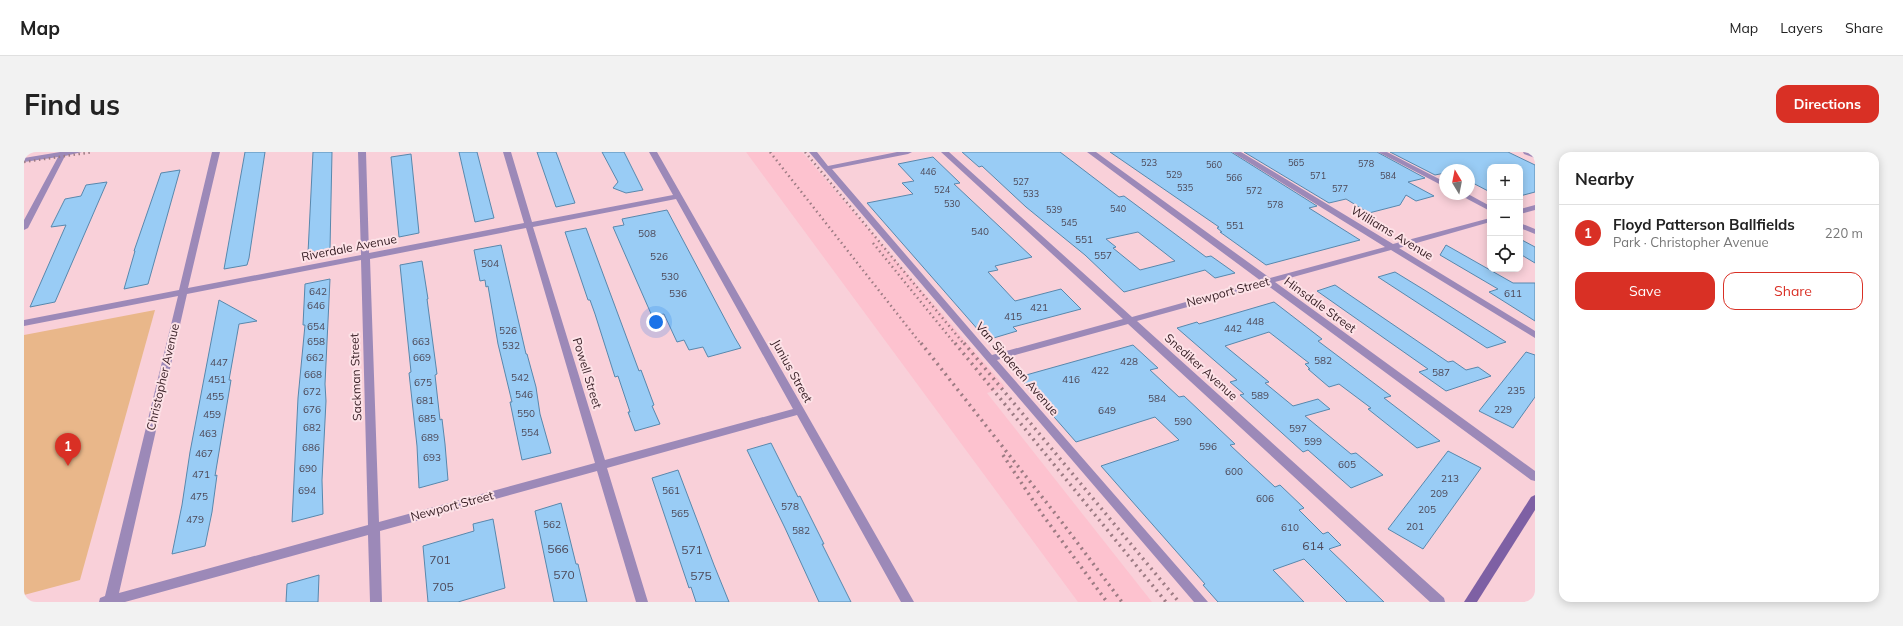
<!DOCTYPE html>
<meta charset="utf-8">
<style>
:root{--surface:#fff;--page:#f2f2f2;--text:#222;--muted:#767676;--line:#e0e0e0;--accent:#d93025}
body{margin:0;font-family:Mulish,sans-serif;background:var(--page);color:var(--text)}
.controls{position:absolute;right:12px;top:12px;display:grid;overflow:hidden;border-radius:8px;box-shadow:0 2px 10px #0003}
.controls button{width:36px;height:36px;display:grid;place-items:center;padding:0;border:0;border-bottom:1px solid var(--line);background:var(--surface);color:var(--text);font:20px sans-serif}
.compass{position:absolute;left:1415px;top:12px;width:36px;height:36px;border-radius:50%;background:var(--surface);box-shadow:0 2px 10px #0003;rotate:350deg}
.you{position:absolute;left:632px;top:170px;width:14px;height:14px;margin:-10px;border:3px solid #fff;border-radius:50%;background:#1a73e8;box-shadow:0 0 0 6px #1a73e833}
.badge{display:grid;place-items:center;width:26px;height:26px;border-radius:50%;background:var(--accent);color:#fff;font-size:13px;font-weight:700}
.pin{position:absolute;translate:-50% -33px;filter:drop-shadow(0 1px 2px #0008)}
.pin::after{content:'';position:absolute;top:21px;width:14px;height:12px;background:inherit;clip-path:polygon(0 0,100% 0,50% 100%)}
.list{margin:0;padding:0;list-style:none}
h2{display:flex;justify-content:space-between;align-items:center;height:52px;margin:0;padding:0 16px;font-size:17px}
h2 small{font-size:13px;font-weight:400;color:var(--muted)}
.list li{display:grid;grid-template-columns:26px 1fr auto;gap:12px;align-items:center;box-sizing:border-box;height:56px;padding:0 16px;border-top:1px solid var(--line)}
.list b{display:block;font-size:15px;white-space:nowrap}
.list p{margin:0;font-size:13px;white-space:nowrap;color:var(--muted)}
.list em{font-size:13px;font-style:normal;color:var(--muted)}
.actions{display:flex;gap:8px;padding:12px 16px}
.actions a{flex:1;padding:9px 0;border:1px solid var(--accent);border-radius:12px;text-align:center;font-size:14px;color:var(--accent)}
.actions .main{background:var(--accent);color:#fff}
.icon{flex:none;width:22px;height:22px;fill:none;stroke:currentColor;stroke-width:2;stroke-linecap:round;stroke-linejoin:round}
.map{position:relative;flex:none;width:1511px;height:450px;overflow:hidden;border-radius:12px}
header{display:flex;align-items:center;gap:24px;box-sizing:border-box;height:56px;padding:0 20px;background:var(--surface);border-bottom:1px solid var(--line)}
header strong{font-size:19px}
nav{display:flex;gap:22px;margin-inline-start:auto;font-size:14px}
.intro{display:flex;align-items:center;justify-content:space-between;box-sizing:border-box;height:96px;padding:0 24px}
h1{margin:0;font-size:28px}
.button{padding:10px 18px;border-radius:12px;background:var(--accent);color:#fff;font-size:14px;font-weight:700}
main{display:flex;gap:24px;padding:0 24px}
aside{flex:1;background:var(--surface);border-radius:12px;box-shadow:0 2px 10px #0003}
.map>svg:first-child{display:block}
.built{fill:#fdc2cf}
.green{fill:#e9b78a}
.building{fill:#99ccf5;stroke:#5888ad;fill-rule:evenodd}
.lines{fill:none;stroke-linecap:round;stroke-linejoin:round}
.street{fill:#9c89b8;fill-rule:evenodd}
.secondary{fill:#7e60a4;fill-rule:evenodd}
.rail-far1{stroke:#9c7b83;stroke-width:2.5;stroke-dasharray:1.5 3.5;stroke-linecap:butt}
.rail{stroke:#9c7b83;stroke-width:3.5;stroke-dasharray:2 4.5;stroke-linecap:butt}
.labels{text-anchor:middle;stroke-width:4;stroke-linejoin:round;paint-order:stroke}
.far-number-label{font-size:9px;fill:#4d4857}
.number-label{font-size:10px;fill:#4d4857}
.street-label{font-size:12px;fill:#341c22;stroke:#fde2e7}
.near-number-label{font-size:12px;fill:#4d4857}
</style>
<header>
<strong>Map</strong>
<nav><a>Map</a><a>Layers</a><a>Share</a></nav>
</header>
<div class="intro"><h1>Find us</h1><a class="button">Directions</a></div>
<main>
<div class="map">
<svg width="1511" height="450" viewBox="0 0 1511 450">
<rect width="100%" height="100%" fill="#f9d0d9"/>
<!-- built -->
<polygon class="built" points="722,0 778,0 981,235 963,241 1128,450 1054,450"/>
<!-- green -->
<polygon class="green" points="131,158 56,428 0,443 0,183"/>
<!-- building -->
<g class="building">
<polygon points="221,0 241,0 225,106 223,113 200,117"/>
<polygon points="289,0 308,0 306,97 284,101"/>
<polygon points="435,0 453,0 470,66 451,70"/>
<polygon points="513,0 532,0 551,51 532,55"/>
<polygon points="578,0 600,0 619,38 602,41 589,36 594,30"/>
<path d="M938 0H1036L1095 45 1100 44 1182 105 1187 104 1211 121 1191 126 1181 118 1100 140 1061 103 1002 55 958 14 955 15ZM1114 80 1151 109 1116 118 1089 96 1092 95 1082 87Z"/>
<polygon points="1086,0 1207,0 1293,54 1285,56 1336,88 1242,113 1196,80 1198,80 1193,76 1195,75"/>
<polygon points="1220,0 1353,0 1401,26 1384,30 1410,44 1392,49 1382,43 1376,53 1345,61 1322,47 1305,51"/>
<polygon points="1366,0 1484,0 1511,13 1511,40 1496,44 1496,15 1466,15 1466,40 1445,29 1445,18 1421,18 1421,21 1411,23"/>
<polygon points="387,2 395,81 375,85 367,5"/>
<polygon points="909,5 936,31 930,32 1008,105 971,114 974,118 964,120 991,149 1037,137 1057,157 989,175 993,179 963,188 843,51 889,42 878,31 890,29 874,12"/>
<polygon points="156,18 124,132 100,137 111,99 110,99 137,21"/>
<polygon points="83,30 31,150 6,155 42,73 27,75 41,47 57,44 62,33"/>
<polygon points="643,58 711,186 717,196 684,205 679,195 665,198 660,188 653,190 640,162 628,164 589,75 600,73 598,67"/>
<polygon points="562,76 615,219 617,218 630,253 628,254 636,272 611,279 604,260 606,260 594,224 591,225 571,162 566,148 564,148 541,80"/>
<polygon points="1496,87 1511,95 1511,111 1496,102"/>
<polygon points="477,93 502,202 503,202 512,235 516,262 527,301 498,308 486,250 488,250 474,192 464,134 462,135 461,128 456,129 450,98"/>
<polygon points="1422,93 1489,131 1511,131 1511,169 1465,140 1474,137 1416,103"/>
<polygon points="398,109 404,147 403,147 413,222 411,223 416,268 418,267 421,292 424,328 395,336 393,294 385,221 387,220 376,113"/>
<polygon points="1371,120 1402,139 1482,190 1463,196 1354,125"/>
<polygon points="306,127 301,232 302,249 298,328 299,362 268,370 274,246 281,173 279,173 281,132"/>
<polygon points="1311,133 1424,210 1429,209 1442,218 1454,215 1467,224 1422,239 1395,220 1404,217 1293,139"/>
<polygon points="195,148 233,169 215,172 205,228 207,228 191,324 193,323 188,360 181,394 148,402 158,353 166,300"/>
<polygon points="1250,150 1298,187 1294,189 1367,244 1360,246 1416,289 1393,296 1344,257 1347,256 1315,232 1305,235 1284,217 1286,217 1281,212 1285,211 1245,180 1201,194 1245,230 1241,231 1269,254 1294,247 1306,257 1281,264 1327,302 1332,301 1359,323 1327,336 1284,298 1279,300 1216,243 1220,242 1206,230 1213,228 1153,176 1173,170 1175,172"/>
<polygon points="1109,193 1134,216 1126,218 1155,245 1160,244 1211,292 1206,293 1223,309 1251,335 1256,333 1280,356 1275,358 1299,382 1304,380 1317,393 1305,397 1360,450 1323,450 1280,407 1249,418 1280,450 1194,450 1179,433 1181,432 1077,314 1155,288 1131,265 1052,290 995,225"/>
<polygon points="1502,200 1511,203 1511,245 1489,276 1455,259"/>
<polygon points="747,291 774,345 776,344 800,392 798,392 827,450 795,450 761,376 723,298"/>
<polygon points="1424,299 1457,316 1399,397 1364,377"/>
<polygon points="654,318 690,413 705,450 672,450 667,435 665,436 628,326"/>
<polygon points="537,351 552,412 554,412 563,450 530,450 511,359"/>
<polygon points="469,367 481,436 434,450 404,450 399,394 450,379 449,372"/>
<polygon points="295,423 294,450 262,450 263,432"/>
</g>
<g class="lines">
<!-- street -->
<g class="street">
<polygon points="36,0 58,0 41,4 4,76 0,78 0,68 34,5 0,10 0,6"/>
<path d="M188 0H196L164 136 337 103 334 0H342L345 101 500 71 479 0H487L508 70 649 43 625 0H633L890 450H877L773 263 583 316 624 450H612L573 319 356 379 358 450H346L344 383 101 450H75L76 446 81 444 154 144 0 174V168L155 138ZM652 47 769 257 581 308 509 75ZM502 76 571 311 355 370 346 107ZM337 108 344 373 95 441 163 142Z"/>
<polygon points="785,0 793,0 804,14 873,0 888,0 884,2 808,17 968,203 1099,167 917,0 925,0 1108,165 1237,129 1063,0 1072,0 1246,126 1361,95 1208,0 1217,0 1369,92 1466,66 1466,70 1375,96 1511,179 1511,186 1367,98 1251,130 1511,319 1511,329 1507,328 1243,133 1113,169 1420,446 1421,450 1406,450 1104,172 973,208 1184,450 1170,450 963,209"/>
<polygon points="1354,0 1363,0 1421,30 1421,35"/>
<polygon points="1499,0 1511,1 1511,6 1500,2"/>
<polygon points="1434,42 1444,42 1466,54 1466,59"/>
<polygon points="1511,53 1511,58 1496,62 1496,57"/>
<polygon points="1496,71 1511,77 1511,82 1496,76"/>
</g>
<!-- secondary -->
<polygon class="secondary" points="1511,343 1511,358 1453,450 1440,450 1507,345"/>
<!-- rail-far1 -->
<g class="rail-far1">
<polyline points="746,0 897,192"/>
<polyline points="781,0 940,192"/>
<polyline points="0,10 69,0"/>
<polyline points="849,91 931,192"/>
</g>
<!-- rail -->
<g class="rail">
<polyline points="897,191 1037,369 1098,450"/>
<polyline points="931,191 1142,450"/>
<polyline points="940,191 1155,450"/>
<polyline points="979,303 1018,362 1083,450"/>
</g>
</g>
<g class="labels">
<!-- far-number labels -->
<g class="far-number-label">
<text x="1125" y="14">523</text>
<text x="1272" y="14">565</text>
<text x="1342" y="15">578</text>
<text x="1190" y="16">560</text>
<text x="904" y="23">446</text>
<text x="1150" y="26">529</text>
<text x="1294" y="27">571</text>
<text x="1364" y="27">584</text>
<text x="1210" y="29">566</text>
<text x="997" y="33">527</text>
<text x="1161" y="39">535</text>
<text x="1316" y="40">577</text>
<text x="918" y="41">524</text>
<text x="1230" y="42">572</text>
<text x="1007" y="45">533</text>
<text x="928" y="55">530</text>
<text x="1251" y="56">578</text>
<text x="1094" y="60">540</text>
<text x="1030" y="61">539</text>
<text x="1045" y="74">545</text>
</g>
<!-- number labels -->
<g class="number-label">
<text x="1211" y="77">551</text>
<text x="956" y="83">540</text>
<text x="623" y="85">508</text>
<text x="1060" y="91">551</text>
<text x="1079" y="107">557</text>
<text x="635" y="108">526</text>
<text x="466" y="115">504</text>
<text x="646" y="128">530</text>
<text x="294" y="143">642</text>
<text x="654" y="145">536</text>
<text x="1489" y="145">611</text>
<text x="292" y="157">646</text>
<text x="1015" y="159">421</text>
<text x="989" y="168">415</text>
<text x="1231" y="173">448</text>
<text x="292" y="178">654</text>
<text x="1209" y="180">442</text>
<text x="484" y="182">526</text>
<text x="292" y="193">658</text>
<text x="397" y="193">663</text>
<text x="487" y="197">532</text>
<text x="291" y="209">662</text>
<text x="398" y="209">669</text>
<text x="1299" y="212">582</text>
<text x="1105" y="213">428</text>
<text x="195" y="214">447</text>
<text x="1076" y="222">422</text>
<text x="1417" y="224">587</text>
<text x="289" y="226">668</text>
<text x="496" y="229">542</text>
<text x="193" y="231">451</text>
<text x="1047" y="231">416</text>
<text x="399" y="234">675</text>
<text x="1492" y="242">235</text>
<text x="288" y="243">672</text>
<text x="500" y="246">546</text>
<text x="1236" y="247">589</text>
<text x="191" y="248">455</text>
<text x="1133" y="250">584</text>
<text x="401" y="252">681</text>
<text x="288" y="261">676</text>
<text x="1479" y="261">229</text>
<text x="1083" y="262">649</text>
<text x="502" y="265">550</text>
<text x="188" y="266">459</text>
<text x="403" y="270">685</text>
<text x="1159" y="273">590</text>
<text x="288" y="279">682</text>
<text x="1274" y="280">597</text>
<text x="506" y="284">554</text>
<text x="184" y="285">463</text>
<text x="406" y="289">689</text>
<text x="1289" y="293">599</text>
<text x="1184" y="298">596</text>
<text x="287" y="299">686</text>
<text x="180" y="305">467</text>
<text x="408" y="309">693</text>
<text x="1323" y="316">605</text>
<text x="284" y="320">690</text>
<text x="1210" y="323">600</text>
<text x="177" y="326">471</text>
<text x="1426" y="330">213</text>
<text x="283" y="342">694</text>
<text x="647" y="342">561</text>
<text x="1415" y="345">209</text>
<text x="175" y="348">475</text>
<text x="1241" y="350">606</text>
<text x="766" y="358">578</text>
<text x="1403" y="361">205</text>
<text x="656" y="365">565</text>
<text x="171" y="371">479</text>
<text x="528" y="376">562</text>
<text x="1391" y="378">201</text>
<text x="1266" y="379">610</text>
<text x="777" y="382">582</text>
</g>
<!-- street labels -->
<g class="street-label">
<text transform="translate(1368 81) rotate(31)" y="4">Williams Avenue</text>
<text transform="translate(325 96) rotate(-11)" y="4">Riverdale Avenue</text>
<text transform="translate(1204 140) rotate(-15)" y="4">Newport Street</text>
<text transform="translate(1296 153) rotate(36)" y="4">Hinsdale Street</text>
<text transform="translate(1177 215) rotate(42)" y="4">Snediker Avenue</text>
<text transform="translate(993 217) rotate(49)" y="4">Van Sinderen Avenue</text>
<text transform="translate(768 219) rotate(61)" y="4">Junius Street</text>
<text transform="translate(563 221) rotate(73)" y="4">Powell Street</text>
<text transform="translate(139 225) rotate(-77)" y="4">Christopher Avenue</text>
<text transform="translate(332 225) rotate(-92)" y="4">Sackman Street</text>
<text transform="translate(428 354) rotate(-15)" y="4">Newport Street</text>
</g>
<!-- near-number labels -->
<g class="near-number-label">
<text x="1289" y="398">614</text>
<text x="534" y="401">566</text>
<text x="668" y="402">571</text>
<text x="416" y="412">701</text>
<text x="540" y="427">570</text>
<text x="677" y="428">575</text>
<text x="419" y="439">705</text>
</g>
</g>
</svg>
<div class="controls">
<button>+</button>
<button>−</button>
<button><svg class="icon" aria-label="locate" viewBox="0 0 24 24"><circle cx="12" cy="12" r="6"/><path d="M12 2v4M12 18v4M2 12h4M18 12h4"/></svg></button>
</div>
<svg class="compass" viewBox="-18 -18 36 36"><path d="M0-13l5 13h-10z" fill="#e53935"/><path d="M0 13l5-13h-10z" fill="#767676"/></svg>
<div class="you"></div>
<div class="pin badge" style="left:44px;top:314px">1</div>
</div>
<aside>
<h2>Nearby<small></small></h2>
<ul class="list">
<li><span class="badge">1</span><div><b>Floyd Patterson Ballfields</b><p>Park · Christopher Avenue</p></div><em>220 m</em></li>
</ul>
<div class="actions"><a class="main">Save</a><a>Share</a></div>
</aside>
</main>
